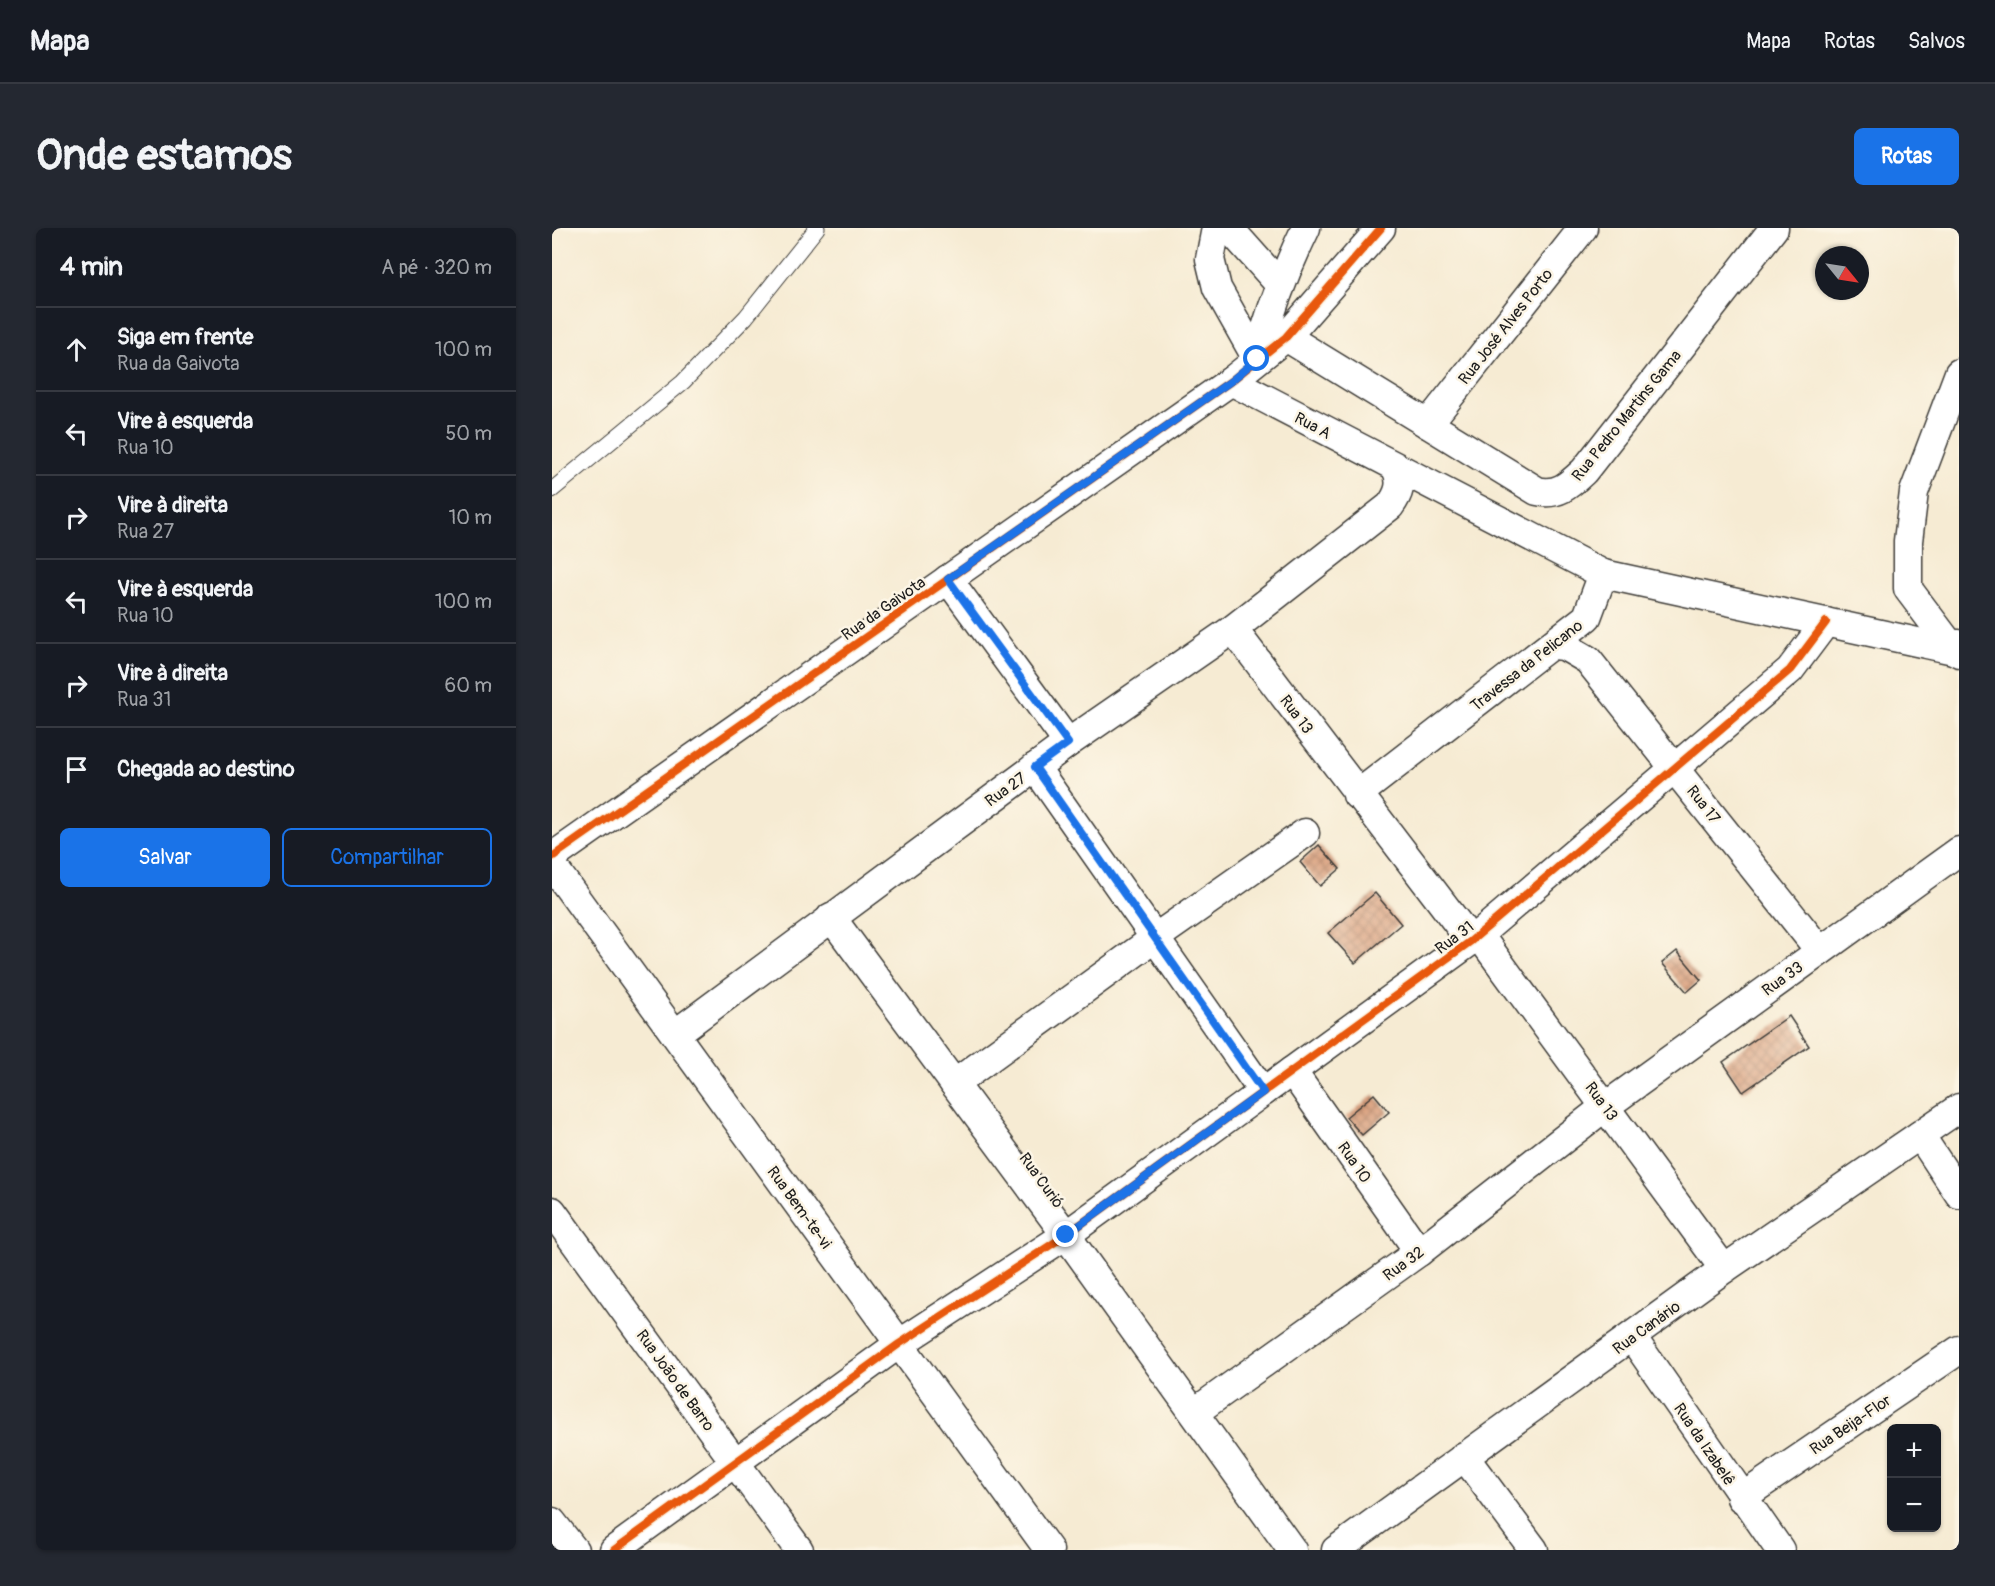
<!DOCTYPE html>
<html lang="pt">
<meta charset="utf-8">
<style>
:root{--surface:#171b24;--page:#242831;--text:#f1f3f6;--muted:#9ea1a6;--line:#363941;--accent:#1a73e8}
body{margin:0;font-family:Pangolin,sans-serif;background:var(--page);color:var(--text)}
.controls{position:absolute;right:18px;bottom:18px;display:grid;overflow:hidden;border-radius:9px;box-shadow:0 2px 4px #0004}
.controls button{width:54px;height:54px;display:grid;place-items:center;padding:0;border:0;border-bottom:2px solid var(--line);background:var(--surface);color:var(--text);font:30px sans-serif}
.compass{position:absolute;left:1263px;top:18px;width:54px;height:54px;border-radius:50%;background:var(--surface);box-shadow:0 2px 4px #0004;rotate:120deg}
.stop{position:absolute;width:18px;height:18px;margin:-14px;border:4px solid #1a73e8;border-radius:50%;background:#fff}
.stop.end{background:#1a73e8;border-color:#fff;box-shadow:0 2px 6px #0008}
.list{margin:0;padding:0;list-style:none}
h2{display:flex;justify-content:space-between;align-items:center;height:78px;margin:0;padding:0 24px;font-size:26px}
h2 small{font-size:20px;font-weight:400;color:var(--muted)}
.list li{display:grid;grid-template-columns:39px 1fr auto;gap:18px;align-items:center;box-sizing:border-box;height:84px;padding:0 24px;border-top:2px solid var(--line)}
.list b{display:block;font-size:22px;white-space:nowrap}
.list p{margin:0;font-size:20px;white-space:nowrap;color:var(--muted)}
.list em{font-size:20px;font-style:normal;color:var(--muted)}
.actions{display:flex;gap:12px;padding:18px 24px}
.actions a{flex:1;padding:14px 0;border:2px solid var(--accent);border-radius:9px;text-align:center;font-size:21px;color:var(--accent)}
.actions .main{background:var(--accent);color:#fff}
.icon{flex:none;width:33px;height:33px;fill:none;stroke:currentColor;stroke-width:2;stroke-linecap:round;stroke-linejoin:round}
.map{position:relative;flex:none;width:1407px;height:1322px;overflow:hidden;border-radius:9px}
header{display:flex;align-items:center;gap:36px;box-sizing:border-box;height:84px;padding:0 30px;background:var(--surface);border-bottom:2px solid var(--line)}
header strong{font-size:28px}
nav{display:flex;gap:33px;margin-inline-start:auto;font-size:21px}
.intro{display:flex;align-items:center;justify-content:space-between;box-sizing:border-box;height:144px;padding:0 36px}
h1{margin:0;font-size:42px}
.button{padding:15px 27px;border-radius:9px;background:var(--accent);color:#fff;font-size:21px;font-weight:700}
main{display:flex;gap:36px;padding:0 36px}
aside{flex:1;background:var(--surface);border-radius:9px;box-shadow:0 2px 4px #0004}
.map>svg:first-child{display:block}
.building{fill:url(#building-cross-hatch)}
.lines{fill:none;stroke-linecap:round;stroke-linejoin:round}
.service-casing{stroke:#3d3b37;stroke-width:17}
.minor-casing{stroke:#3d3b37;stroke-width:31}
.service{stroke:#fff;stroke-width:15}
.minor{stroke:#fff;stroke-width:28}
.cycleway-casing{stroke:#fcf5e5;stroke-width:11}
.cycleway{stroke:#e8590c;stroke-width:8}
.route{stroke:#1a73e8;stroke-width:8}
.labels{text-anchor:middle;stroke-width:5;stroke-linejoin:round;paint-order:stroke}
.street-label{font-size:16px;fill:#1c1c1c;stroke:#fcf5e5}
</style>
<header>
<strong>Mapa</strong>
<nav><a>Mapa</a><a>Rotas</a><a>Salvos</a></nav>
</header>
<div class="intro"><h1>Onde estamos</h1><a class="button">Rotas</a></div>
<main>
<aside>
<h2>4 min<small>A pé · 320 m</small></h2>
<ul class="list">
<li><svg class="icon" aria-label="ahead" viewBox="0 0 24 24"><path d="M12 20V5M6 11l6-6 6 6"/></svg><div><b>Siga em frente</b><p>Rua da Gaivota</p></div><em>100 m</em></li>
<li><svg class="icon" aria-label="left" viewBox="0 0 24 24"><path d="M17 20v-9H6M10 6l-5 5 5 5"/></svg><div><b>Vire à esquerda</b><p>Rua 10</p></div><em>50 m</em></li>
<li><svg class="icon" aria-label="right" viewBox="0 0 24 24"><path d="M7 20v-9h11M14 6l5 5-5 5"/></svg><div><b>Vire à direita</b><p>Rua 27</p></div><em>10 m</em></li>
<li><svg class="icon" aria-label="left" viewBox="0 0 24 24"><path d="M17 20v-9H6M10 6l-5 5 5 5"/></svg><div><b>Vire à esquerda</b><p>Rua 10</p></div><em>100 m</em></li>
<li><svg class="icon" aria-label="right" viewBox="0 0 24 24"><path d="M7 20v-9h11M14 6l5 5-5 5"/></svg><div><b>Vire à direita</b><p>Rua 31</p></div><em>60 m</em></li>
<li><svg class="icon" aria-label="arrive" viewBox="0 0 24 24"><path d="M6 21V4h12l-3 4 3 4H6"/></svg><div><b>Chegada ao destino</b></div></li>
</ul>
<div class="actions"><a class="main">Salvar</a><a>Compartilhar</a></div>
</aside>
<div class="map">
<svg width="1407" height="1322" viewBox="0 0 1407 1322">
<defs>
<pattern id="building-cross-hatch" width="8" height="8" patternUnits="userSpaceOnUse" patternTransform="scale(1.5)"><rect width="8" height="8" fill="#d89c79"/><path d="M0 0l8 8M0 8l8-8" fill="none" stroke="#ae7e62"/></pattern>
</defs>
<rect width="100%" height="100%" fill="#fcf5e5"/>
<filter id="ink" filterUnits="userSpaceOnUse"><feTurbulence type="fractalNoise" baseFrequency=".0167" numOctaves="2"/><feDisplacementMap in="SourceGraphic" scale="12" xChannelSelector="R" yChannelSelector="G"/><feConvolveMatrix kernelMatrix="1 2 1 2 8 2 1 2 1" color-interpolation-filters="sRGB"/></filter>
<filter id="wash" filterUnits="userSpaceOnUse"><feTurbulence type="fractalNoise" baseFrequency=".008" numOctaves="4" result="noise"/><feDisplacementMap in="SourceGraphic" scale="24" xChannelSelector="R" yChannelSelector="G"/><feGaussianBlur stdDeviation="1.35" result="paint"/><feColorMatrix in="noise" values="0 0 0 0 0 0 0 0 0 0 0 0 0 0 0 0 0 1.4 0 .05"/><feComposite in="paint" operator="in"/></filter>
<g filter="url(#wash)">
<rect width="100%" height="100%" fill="#f6ebd3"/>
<g id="blocks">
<!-- building -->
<g class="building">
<polygon points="767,617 788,641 768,658 748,634"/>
<polygon points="823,665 849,696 803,735 776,705"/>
<polygon points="1125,723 1149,752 1135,764 1110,735"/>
<polygon points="1237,788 1257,818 1191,864 1171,834"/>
<polygon points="822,866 837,884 810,907 794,889"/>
</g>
</g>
</g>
<g filter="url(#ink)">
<use href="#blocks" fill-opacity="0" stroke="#3d3b37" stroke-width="1.5"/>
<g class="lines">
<defs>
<polyline id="service" points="0,262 131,154 194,89 265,0"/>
<g id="minor">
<polyline points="664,0 658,31 665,60 705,131"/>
<polyline points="677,0 728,57"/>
<path d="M734 109 985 263C1006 268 1017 257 1032 243L1222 0"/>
<path d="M705 131C717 85 733 43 754 0"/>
<polyline points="1407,145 1362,264 1356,313 1356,361 1402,422 1407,425"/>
<polyline points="679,153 1051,346 1035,389 805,567"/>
<polyline points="876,196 1031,0"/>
<polyline points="1051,346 1402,422 1407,416"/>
<polyline points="396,351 516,515"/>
<polyline points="681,401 919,713"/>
<polyline points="1002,417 1012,418 1036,432 1268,723"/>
<polyline points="483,539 711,864"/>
<polyline points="0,629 679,153 734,109 829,0"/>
<polyline points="0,637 497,1322"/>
<polyline points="279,689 514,1007 740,1322"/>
<polyline points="927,707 1172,1041"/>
<path d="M123 806 516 515 681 401 838 278C847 266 851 255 844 240"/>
<polyline points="740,843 867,1024"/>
<polyline points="402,856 603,710 753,605"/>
<polyline points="1368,907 1407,966"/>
<polyline points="0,983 247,1322"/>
<polyline points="1080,1109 1228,1322"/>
<polyline points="643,1184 867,1024 1054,878 1407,623"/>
<polyline points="912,1228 982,1322"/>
<polyline points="1189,1270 1407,1122"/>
<polyline points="0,1294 22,1322"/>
<polyline points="62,1322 347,1116 514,1007 919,713 1238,442 1274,394"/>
<polyline points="784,1322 1172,1041 1407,880"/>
</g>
</defs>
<!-- service casing -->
<use href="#service" class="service-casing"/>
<!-- minor casing -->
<use href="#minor" class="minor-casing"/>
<!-- service -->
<use href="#service" class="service"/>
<!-- minor -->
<use href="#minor" class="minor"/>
<defs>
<g id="cycleway">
<polyline points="0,629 679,153 734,109 829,0"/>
<polyline points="62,1322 347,1116 514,1007 919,713 1238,442 1274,394"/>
</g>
</defs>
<!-- cycleway casing -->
<use href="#cycleway" class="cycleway-casing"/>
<!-- cycleway -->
<use href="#cycleway" class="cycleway"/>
</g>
</g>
<g class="lines" filter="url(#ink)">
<!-- route -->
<polyline class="route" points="514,1007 711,864 483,539 516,515 396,351 679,153 705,131"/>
</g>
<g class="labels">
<!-- street labels -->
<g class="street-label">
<text transform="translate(953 98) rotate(-52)" y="6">Rua José Alves Porto</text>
<text transform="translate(1074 187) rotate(-51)" y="6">Rua Pedro Martins Gama</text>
<text transform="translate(761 197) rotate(28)" y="6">Rua A</text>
<text transform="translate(331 380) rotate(-35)" y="6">Rua da Gaivota</text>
<text transform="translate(974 437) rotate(-38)" y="6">Travessa da Pelicano</text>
<text transform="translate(745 486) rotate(53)" y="6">Rua 13</text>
<text transform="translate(453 561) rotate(-36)" y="6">Rua 27</text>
<text transform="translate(1152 576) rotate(52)" y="6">Rua 17</text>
<text transform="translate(902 709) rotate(-37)" y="6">Rua 31</text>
<text transform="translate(1230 750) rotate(-36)" y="6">Rua 33</text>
<text transform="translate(1050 873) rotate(54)" y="6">Rua 13</text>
<text transform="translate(803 934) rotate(55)" y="6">Rua 10</text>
<text transform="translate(490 952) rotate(54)" y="6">Rua Curió</text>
<text transform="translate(248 979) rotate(54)" y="6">Rua Bem-te-vi</text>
<text transform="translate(851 1035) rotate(-36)" y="6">Rua 32</text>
<text transform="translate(1094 1099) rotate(-36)" y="6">Rua Canário</text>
<text transform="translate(124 1152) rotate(54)" y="6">Rua João de Barro</text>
<text transform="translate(1298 1196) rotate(-34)" y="6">Rua Beija-Flor</text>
<text transform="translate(1153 1216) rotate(56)" y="6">Rua da Izabelê</text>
</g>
</g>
</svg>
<div class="controls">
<button>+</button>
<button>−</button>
</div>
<svg class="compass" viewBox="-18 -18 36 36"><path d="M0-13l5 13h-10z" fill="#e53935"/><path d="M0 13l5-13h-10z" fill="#9ea1a6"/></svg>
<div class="stop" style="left:705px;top:131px"></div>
<div class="stop end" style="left:514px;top:1007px"></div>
</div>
</main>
